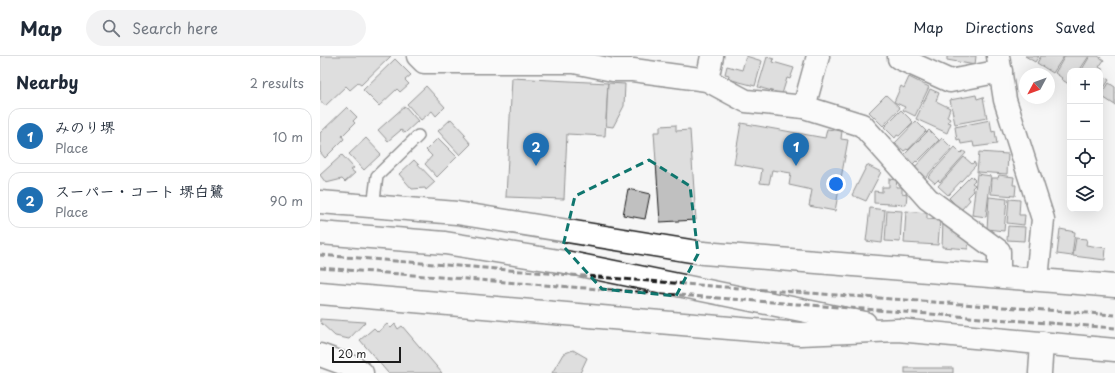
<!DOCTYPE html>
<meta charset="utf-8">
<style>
:root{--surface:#fff;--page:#f2f2f3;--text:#1f2937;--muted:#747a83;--line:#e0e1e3;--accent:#1f6fb2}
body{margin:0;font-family:"Playpen Sans","Klee One",sans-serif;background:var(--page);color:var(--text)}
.controls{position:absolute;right:12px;top:12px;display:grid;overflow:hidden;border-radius:8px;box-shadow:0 4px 16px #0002}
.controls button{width:36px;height:36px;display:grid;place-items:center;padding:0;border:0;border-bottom:1px solid var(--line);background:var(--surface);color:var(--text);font:20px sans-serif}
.compass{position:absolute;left:699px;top:12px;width:36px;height:36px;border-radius:50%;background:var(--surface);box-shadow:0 4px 16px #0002;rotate:229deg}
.scale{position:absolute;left:12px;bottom:10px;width:69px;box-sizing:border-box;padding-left:4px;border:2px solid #1c1c1c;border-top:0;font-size:11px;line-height:14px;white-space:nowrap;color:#1c1c1c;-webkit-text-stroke:3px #fff;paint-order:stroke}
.you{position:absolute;left:516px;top:128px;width:14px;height:14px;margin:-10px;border:3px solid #fff;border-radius:50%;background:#1a73e8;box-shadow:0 0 0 6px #1a73e833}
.badge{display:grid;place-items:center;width:26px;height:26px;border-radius:50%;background:var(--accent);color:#fff;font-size:13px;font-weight:700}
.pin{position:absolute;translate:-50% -33px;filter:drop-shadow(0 1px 2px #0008)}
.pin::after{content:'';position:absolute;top:21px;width:14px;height:12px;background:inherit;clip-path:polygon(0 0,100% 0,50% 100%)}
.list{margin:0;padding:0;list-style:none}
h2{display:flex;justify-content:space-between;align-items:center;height:52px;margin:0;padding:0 16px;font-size:17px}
h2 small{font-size:13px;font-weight:400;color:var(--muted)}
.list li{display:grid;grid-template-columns:26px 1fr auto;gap:12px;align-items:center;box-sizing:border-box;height:56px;margin:0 8px 8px;padding:0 8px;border:1px solid var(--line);border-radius:12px}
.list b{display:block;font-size:15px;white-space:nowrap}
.list p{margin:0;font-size:13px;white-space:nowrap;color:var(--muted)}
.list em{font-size:13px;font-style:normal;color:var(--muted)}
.icon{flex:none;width:22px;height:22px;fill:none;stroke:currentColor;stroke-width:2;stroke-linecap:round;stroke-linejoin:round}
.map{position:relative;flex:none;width:795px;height:317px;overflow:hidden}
header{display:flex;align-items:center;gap:24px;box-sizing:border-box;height:56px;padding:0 20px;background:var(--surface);border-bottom:1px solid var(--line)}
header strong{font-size:19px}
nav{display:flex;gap:22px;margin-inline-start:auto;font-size:14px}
.search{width:280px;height:36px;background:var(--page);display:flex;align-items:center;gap:10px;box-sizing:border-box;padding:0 14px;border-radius:22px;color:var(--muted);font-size:15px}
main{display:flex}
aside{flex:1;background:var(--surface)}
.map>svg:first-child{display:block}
.building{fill:#c0c0c0;stroke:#1c1c1c}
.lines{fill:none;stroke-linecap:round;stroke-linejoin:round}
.lane-casing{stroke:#1c1c1c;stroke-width:14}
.street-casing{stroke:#1c1c1c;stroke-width:25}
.secondary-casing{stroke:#1c1c1c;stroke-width:25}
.lane{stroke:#fff;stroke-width:11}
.street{stroke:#fff;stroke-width:22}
.secondary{stroke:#fff;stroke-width:22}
.rail{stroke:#1c1c1c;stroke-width:3;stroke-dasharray:6 3;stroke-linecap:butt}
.marked{fill:none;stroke:#0f766e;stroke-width:3;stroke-dasharray:8 5;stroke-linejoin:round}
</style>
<header>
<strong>Map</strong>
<div class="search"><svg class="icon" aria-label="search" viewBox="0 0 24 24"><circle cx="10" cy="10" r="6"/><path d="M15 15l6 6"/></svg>Search here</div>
<nav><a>Map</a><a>Directions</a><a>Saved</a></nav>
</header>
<main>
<aside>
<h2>Nearby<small>2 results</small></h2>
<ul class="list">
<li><span class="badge">1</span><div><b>みのり堺</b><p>Place</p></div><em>10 m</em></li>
<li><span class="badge">2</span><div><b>スーパー・コート 堺白鷺</b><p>Place</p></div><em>90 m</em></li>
</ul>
</aside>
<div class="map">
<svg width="795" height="317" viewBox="0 0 795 317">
<rect width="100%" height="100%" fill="#f6f6f6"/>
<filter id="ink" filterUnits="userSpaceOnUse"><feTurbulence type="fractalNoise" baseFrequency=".025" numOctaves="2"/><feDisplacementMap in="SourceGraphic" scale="8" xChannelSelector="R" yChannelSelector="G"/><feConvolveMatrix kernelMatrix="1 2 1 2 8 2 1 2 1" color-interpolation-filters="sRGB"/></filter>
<g filter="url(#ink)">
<!-- building -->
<g class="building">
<polygon points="0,0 71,0 41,29 38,27 30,34 26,30 5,50 0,44"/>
<polygon points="426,0 442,5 435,30 408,23 409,19 405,18 407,10 422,14"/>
<polygon points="627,0 656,0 655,9 627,4"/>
<polygon points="705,0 719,0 715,6"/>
<polygon points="721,0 744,0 733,17 717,7"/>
<polygon points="745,0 769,0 759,15 750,15 750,29 741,23 742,22 735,17"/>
<polygon points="770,0 778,0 784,4 779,11 784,14 781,19 789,24 780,38 780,15 761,15"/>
<polygon points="447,1 454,3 453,6 474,12 470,23 467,22 462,38 438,31"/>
<polygon points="75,3 91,19 85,24 89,28 80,36 77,33 59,50 43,34"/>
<polygon points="589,21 609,31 595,60 583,54 585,51 574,46 581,30 584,32"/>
<polygon points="192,22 288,27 285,80 247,78 244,143 186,141"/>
<polygon points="288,27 305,28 304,50 293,71 286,70"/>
<polygon points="789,27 795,31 795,49 781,40"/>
<polygon points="106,30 125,51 116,60 112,55 101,64 87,48"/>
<polygon points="610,33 619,37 616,45 630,52 627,61 630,63 628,66 631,67 627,77 596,63"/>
<polygon points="566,39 580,52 563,70 549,56"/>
<polygon points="656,39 657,43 663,41 667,62 635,68 630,44"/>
<polygon points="85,50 98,65 85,77 81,74 68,85 58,74"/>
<polygon points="27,51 37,61 33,65 35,67 22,80 24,83 5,102 0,96 0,77"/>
<polygon points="581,54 593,66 579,80 577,79 575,82 564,71"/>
<polygon points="131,63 146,79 144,80 151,88 140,99 118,75"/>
<polygon points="670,64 672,76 675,75 677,88 654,91 653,86 641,88 640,83 637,84 635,71"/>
<polygon points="596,65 606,75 588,94 587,93 584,95 575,87"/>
<polygon points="421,67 505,82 507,73 522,75 521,83 528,84 515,155 489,150 492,134 469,129 471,117 452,114 449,128 440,127 442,113 414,108"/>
<polygon points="356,69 356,75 370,74 376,164 340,166 334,76 340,76 340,70"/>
<polygon points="609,74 619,84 597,106 596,105 592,109 582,101"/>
<polygon points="46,82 61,98 44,114 29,98"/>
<polygon points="118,82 137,101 117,121 105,108 112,100 106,94"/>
<polygon points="622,82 632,92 605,122 594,112"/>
<polygon points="635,91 641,97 643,95 646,97 620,126 618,124 615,127 608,121"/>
<polygon points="659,96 688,98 687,118 657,116"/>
<polygon points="22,99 34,112 31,114 35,117 25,126 22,123 6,127 0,119"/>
<polygon points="644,101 652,108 654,106 656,109 628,139 618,130"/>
<polygon points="94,104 115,126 106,134 105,132 92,133 79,118"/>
<polygon points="547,109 561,116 546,145 532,139"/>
<polygon points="657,118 671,120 666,161 652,159"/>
<polygon points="679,119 694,121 693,129 696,129 695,140 671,138 672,122 678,122"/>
<polygon points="651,120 655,124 652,127 655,129 652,132 654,135 648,141 650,144 641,154 629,142"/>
<polygon points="569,123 577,124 576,131 582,131 582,137 587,138 586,149 554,147 554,135 562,136 562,131 569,131"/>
<polygon points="308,133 330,138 325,163 303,159"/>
<polygon points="669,141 687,143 684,175 667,173"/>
<polygon points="689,143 700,144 699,159 705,159 704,169 687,167"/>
<polygon points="550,152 565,154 562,187 546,185"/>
<polygon points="567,154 582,155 580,186 565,185"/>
<polygon points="586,155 607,157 607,163 620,164 618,189 584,187"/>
<polygon points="623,164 649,181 648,193 622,191"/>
<polygon points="688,170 705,171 704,185 687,184"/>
<polygon points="740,173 755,176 752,200 737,198"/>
<polygon points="756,182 767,183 766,189 786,192 785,204 753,200"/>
<polygon points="0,263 45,266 29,283 15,280 0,266"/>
<polygon points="67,268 71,272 75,268 78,273 82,270 122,317 68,317 40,284 54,272 58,276"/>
<polygon points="253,294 267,302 260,317 232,317 243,298"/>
<rect x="585" y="312" width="48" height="5"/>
</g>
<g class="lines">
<defs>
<polyline id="lane" points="53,151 57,120 98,80"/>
<g id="street">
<polyline points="98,0 104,6 254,6 293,14 313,14 387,24 426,45 484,51 542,69 608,143 679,195 679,220"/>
<polyline points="579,0 579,2 630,25 681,15"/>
<polyline points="678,0 685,44 723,163 717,223"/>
<polyline points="387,24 392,0"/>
<polyline points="484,51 498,0"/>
<polyline points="0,299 36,312 42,317"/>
<polyline points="720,317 722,287"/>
</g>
<g id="secondary">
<polyline points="0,146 137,157 383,197 795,230"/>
<polyline points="0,177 125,187 245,206 545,267"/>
<polyline points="0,237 480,278 578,274 795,294"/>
</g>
</defs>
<!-- lane casing -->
<use href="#lane" class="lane-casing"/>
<!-- street casing -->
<use href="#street" class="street-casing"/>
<!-- secondary casing -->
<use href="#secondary" class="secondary-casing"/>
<!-- lane -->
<use href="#lane" class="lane"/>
<!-- street -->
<use href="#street" class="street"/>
<!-- secondary -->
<use href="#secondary" class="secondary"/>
<!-- rail -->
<g class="rail">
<polyline points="0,199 391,230 795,259"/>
<polyline points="0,212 795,272"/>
</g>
</g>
</g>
<!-- marked area -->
<path d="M0 0H795V317H0ZM329 104 370 130 378 198 356 240 282 233 243 190 255 140Z" fill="#f6f6f6" fill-opacity=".55" fill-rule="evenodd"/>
<path class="marked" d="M329 104 370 130 378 198 356 240 282 233 243 190 255 140Z"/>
</svg>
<div class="controls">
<button>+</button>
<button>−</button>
<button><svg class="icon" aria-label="locate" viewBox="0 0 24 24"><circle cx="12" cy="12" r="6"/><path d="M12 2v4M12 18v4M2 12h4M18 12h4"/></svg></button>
<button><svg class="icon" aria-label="layers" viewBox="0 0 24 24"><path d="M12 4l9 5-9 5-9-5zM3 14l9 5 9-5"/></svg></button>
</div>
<svg class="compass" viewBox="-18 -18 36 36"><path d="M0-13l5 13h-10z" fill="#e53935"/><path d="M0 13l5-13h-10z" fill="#747a83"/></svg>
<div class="scale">20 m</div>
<div class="you"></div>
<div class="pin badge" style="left:476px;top:110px">1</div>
<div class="pin badge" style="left:216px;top:110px">2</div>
</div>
</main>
